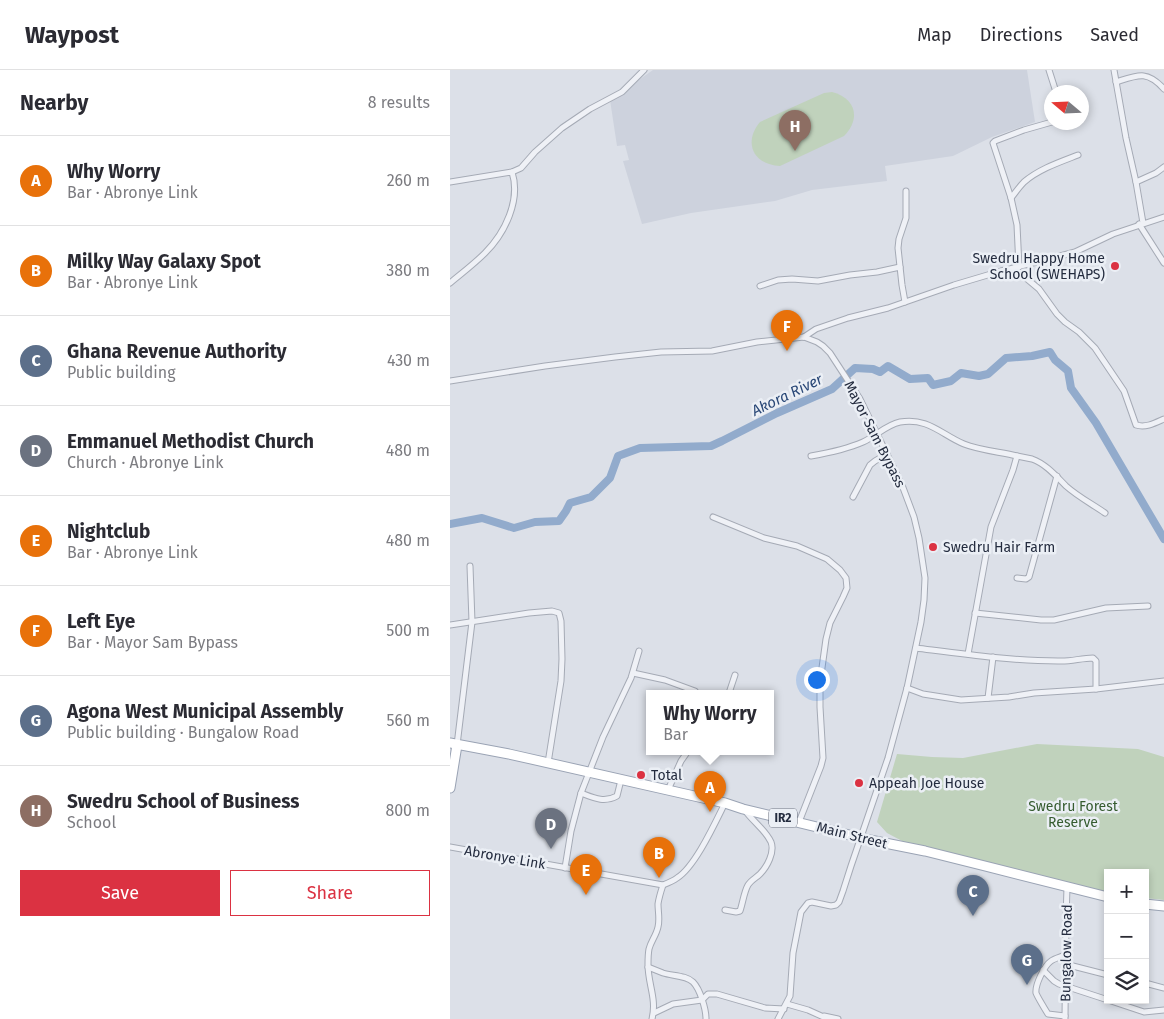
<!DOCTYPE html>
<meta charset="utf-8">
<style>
:root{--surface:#fff;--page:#f7f7f7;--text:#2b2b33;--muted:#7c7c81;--line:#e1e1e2;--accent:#db3242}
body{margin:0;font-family:"Fira Sans",sans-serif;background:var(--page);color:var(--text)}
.controls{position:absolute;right:15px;bottom:15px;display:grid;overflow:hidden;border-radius:0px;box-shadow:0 2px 8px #0003}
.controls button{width:45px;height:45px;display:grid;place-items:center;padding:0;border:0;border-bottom:1px solid var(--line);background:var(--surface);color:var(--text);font:25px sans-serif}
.compass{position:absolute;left:594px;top:15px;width:45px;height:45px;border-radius:50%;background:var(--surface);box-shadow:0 2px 8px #0003;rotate:289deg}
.you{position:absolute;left:366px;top:609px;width:18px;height:18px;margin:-12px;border:4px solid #fff;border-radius:50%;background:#1a73e8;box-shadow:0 0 0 8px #1a73e833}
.badge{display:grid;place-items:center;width:32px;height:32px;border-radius:50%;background:var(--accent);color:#fff;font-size:16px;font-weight:700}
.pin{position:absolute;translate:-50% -41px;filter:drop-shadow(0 1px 2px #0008)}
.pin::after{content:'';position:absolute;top:26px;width:18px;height:15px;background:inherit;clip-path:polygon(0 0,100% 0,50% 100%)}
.popup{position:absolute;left:196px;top:620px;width:128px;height:65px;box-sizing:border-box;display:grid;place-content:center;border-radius:0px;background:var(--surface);filter:drop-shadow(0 1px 4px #0005);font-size:16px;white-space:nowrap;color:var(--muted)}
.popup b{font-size:19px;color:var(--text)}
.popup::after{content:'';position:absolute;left:50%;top:100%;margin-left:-10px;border:10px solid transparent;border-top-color:var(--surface)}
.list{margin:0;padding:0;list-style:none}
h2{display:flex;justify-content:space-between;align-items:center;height:65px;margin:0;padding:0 20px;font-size:21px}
h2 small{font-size:16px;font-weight:400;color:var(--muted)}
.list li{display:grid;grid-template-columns:32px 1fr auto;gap:15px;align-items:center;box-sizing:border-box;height:90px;padding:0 20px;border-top:1px solid var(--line)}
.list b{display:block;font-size:19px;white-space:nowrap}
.list p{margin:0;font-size:16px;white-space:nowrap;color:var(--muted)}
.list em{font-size:16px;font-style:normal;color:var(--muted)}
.actions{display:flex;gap:10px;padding:15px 20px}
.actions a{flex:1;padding:11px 0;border:1px solid var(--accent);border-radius:0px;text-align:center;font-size:18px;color:var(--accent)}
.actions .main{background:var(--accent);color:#fff}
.icon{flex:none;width:28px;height:28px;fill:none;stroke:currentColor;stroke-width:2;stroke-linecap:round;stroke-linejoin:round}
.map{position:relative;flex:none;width:714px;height:949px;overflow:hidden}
header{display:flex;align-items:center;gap:30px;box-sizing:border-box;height:70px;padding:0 25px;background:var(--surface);border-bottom:1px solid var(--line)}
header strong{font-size:24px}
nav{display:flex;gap:28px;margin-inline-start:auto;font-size:18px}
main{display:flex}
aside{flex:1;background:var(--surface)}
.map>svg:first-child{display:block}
.built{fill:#cdd2dd}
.green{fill:#c0d2bc}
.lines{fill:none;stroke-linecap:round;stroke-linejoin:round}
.river{stroke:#92abcc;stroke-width:8}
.minor-casing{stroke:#a5aab5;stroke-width:7}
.primary-casing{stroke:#9aa3b4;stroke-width:11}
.minor{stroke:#eff1f6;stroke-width:5}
.primary{stroke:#fff;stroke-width:9}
.poi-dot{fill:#db3242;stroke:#ebeff5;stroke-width:2}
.labels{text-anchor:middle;stroke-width:5;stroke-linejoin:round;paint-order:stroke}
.shield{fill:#ebeff5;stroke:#606676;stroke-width:1}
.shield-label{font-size:12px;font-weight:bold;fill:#242c3f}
.poi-label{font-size:14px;fill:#242c3f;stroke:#ebeff5;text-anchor:start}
.street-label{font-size:14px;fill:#242c3f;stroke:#ebeff5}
.park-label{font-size:14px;fill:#365c30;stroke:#ebeff5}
.water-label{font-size:15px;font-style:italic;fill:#2a4877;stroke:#ebeff5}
</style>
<header>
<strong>Waypost</strong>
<nav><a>Map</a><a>Directions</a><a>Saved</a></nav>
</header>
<main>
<aside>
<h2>Nearby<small>8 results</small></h2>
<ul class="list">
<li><span class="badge" style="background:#e8710a">A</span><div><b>Why Worry</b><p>Bar · Abronye Link</p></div><em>260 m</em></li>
<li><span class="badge" style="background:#e8710a">B</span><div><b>Milky Way Galaxy Spot</b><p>Bar · Abronye Link</p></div><em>380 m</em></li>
<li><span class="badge" style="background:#5c6f8a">C</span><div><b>Ghana Revenue Authority</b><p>Public building</p></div><em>430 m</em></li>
<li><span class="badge" style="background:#6b7280">D</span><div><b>Emmanuel Methodist Church</b><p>Church · Abronye Link</p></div><em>480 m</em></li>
<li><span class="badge" style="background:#e8710a">E</span><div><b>Nightclub</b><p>Bar · Abronye Link</p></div><em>480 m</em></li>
<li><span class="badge" style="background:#e8710a">F</span><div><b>Left Eye</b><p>Bar · Mayor Sam Bypass</p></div><em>500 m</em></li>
<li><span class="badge" style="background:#5c6f8a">G</span><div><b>Agona West Municipal Assembly</b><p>Public building · Bungalow Road</p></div><em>560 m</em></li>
<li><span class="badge" style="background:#8d6e63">H</span><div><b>Swedru School of Business</b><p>School</p></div><em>800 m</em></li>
</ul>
<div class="actions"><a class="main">Save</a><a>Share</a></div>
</aside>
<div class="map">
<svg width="714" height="949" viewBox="0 0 714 949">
<rect width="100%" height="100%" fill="#dce0e8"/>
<!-- built -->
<polygon class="built" points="203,0 577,0 585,52 542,67 503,86 435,96 437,111 362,120 325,131 241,143 192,154 173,91 179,90 175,75 167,76 160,30"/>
<!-- green -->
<g class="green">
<path d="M382 22C406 28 411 49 394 66L330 96C303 95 293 72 310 52L374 23Z"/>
<polygon points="587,674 688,679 714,687 714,830 695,828 695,803 658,803 658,822 454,772 437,763 427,752 447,684 482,687 513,688"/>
</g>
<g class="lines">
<!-- river -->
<polyline class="river" points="0,454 32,448 64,458 85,452 109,451 116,441 120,433 141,427 160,408 168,386 190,378 261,376 272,371 327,343 382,319 405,298 423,299 430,302 438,296 460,309 478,308 483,315 501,311 511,303 529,306 538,304 556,288 582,286 600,282 605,290 618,301 621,318 646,353 714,469"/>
<defs>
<g id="minor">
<polyline points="599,0 606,22"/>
<polyline points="664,0 676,68 686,112 693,153"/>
<path d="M666 12C688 5 697 0 714 19"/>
<polyline points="0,112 62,102 71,98 85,82 112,58 140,39 172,22 194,0"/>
<polyline points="686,112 706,103 714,97"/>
<path d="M561 128C565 123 569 117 574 112 589 99 610 92 628 85"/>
<polyline points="689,154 714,193"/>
<polyline points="569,197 567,155 561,128 543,73 545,71 574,60 602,52"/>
<path d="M564 198 589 219 607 244 615 252 629 262 645 278 674 321 686 355C696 358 705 353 714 349"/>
<path d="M0 213C12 203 24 194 35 183 55 163 71 130 62 102"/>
<polyline points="310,216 328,210 342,209 368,211 400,205 427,202 450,197"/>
<polyline points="455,232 452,215 448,178 449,169 456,148 456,121"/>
<polyline points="354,267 366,259 398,248 438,238 504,215 551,201 591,191 625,182 663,164 714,147"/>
<polyline points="0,311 95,296 165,287 211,282 262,281 307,272 354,267 367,272 373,276 380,283 410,329 452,415 464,447 469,468 475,508 474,530 471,552 457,618 438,688 401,796 393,821 389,832 386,835 381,836 362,832 358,833 351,842 343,883 340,926 328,949"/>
<path d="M361 386C378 383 397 379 413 372 426 366 436 355 450 352 478 347 492 365 514 374 529 380 550 382 567 386L563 400 541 457 518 584"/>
<path d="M567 386C572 387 577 388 582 389 596 394 606 406 616 416 627 426 642 434 655 443"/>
<polyline points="403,427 420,395 425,391 437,384"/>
<polyline points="263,447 314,468 347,476 377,489 390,500 396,508 397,518 393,527 380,553 376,569 370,612 370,637 373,688 371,696 349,752"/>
<polyline points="567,508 576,509 579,507 607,406"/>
<polyline points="525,543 591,550 604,550 656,538 698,536"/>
<polyline points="0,555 79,543 102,541 109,543 111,551 112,589 111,611 98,693"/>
<path d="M466 578C513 584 561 591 608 591 620 592 631 588 643 588L646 591V619"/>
<polyline points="183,603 215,610 245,621"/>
<polyline points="457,618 473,624 511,630 559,627 584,623 646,619 714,611"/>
<polyline points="279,623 285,605"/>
<polyline points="538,628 543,587"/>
<polyline points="7,675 22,552 20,496"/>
<polyline points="218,720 231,691 238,681"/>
<path d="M131 723C144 728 154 733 167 726L171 710"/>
<path d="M0 777 213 815C218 813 223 811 227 808 245 797 265 753 275 733"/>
<polyline points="115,798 121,761 131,723 153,667 181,608 189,581"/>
<path d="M275 840 286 842 290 841C293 832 294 822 298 815 301 810 306 808 310 804 317 797 325 782 321 772 315 759 302 751 294 739"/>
<polyline points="615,894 658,905"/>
<path d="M198 897C203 899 208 901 213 903 222 906 236 905 243 912 250 919 256 939 256 949"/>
<polyline points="593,900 604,911 609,914 658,930"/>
<polyline points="695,913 714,918"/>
<polyline points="658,930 694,942 714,940"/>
<polyline points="337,934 358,940 378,949"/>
<polyline points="204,943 223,934 252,930 258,924 267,924 315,938 334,939"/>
<polyline points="374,946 388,949"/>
<path d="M615 946 598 944C596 941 587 926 586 923 585 915 594 896 601 891 605 888 611 887 615 885"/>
<path d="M202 949C207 929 198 914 198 895 198 890 198 884 199 879 201 871 206 866 208 857 210 849 208 842 208 834 209 827 211 821 213 815"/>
<polyline points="615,949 616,849 617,817"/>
</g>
<g id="primary">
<polyline points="0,673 59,684 275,733 293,739 420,770 475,781 535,796 658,827"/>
<polyline points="0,718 7,675"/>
<polyline points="695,834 714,836"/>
</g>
</defs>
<!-- minor casing -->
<use href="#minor" class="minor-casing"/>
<!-- primary casing -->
<use href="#primary" class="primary-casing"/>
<!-- minor -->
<use href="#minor" class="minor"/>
<!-- primary -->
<use href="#primary" class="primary"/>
</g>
<!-- markers -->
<g class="poi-dot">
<circle cx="665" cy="196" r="5"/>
<circle cx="483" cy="477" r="5"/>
<circle cx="191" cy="705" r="5"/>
<circle cx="409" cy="713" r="5"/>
</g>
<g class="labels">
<!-- shield labels -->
<rect class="shield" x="319" y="738.5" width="28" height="19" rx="4"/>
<g class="shield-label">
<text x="333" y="752">IR2</text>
</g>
<!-- poi labels -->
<g class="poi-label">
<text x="655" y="193" text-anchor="end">Swedru Happy Home<tspan x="655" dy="16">School (SWEHAPS)</tspan></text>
<text x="493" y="482">Swedru Hair Farm</text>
<text x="201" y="710">Total</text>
<text x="419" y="718">Appeah Joe House</text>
</g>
<!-- street labels -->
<g class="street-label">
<text transform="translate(425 364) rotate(63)" y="5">Mayor Sam Bypass</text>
<text transform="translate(402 765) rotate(14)" y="5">Main Street</text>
<text transform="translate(55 787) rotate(10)" y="5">Abronye Link</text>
<text transform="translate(616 883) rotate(-89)" y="5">Bungalow Road</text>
</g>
<!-- park labels -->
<g class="park-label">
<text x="623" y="741">Swedru Forest<tspan x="623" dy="16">Reserve</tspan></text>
</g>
<!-- water labels -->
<g class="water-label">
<text transform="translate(337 325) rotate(-26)" y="5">Akora River</text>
</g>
</g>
</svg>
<div class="controls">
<button>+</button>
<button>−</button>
<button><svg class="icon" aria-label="layers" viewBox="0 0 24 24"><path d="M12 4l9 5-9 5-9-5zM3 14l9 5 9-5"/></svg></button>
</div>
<svg class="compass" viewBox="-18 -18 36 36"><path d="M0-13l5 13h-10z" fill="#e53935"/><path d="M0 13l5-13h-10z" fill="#7c7c81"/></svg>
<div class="you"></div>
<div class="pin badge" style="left:260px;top:742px;background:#e8710a">A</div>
<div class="popup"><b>Why Worry</b>Bar</div>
<div class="pin badge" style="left:209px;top:808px;background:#e8710a">B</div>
<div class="pin badge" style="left:523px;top:846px;background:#5c6f8a">C</div>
<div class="pin badge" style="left:101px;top:779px;background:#6b7280">D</div>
<div class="pin badge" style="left:136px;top:825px;background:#e8710a">E</div>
<div class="pin badge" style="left:337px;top:281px;background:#e8710a">F</div>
<div class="pin badge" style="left:577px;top:915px;background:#5c6f8a">G</div>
<div class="pin badge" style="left:345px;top:81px;background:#8d6e63">H</div>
</div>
</main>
